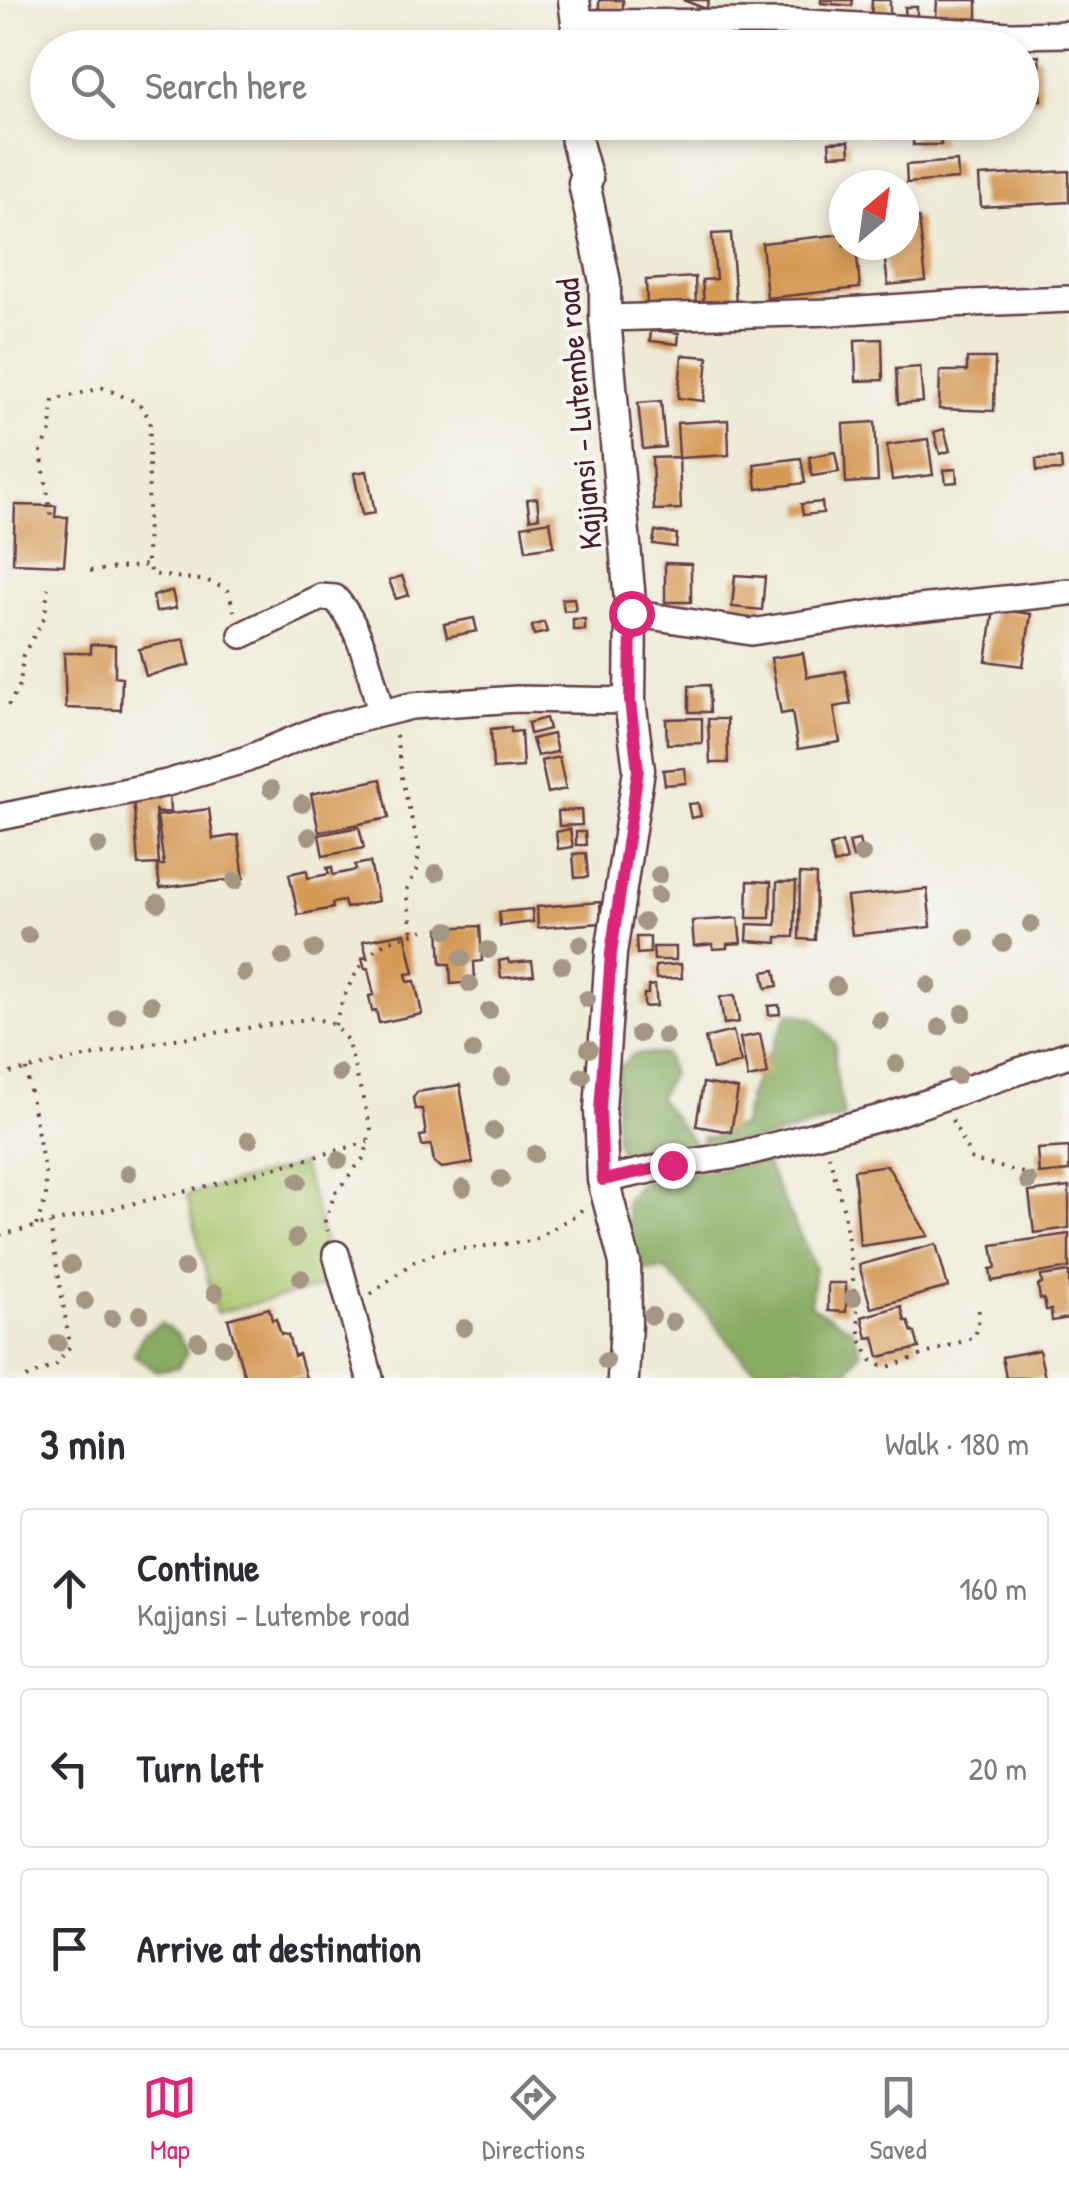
<!DOCTYPE html>
<meta charset="utf-8">
<style>
:root{--surface:#fff;--page:#f2f2f3;--text:#2b2b33;--muted:#7c7c81;--line:#e1e1e2;--accent:#db2777}
body{margin:0;font-family:"Patrick Hand",sans-serif;background:var(--page);color:var(--text)}
.compass{position:absolute;left:829px;top:170px;width:90px;height:90px;border-radius:50%;background:var(--surface);box-shadow:0 5px 15px #0003;rotate:29deg}
.stop{position:absolute;width:30px;height:30px;margin:-22px;border:8px solid #db2777;border-radius:50%;background:#fff}
.stop.end{background:#db2777;border-color:#fff;box-shadow:0 2px 10px #0008}
.list{margin:0;padding:0;list-style:none}
h2{display:flex;justify-content:space-between;align-items:center;height:130px;margin:0;padding:0 40px;font-size:42px}
h2 small{font-size:32px;font-weight:400;color:var(--muted)}
.list li{display:grid;grid-template-columns:65px 1fr auto;gap:30px;align-items:center;box-sizing:border-box;height:160px;margin:0 20px 20px;padding:0 20px;border:2px solid var(--line);border-radius:10px}
.list b{display:block;font-size:38px;white-space:nowrap}
.list p{margin:0;font-size:32px;white-space:nowrap;color:var(--muted)}
.list em{font-size:32px;font-style:normal;color:var(--muted)}
.icon{flex:none;width:55px;height:55px;fill:none;stroke:currentColor;stroke-width:2;stroke-linecap:round;stroke-linejoin:round}
.map{position:relative;flex:none;width:1069px;height:1378px;overflow:hidden}
.search{position:absolute;background:var(--surface);box-shadow:0 5px 15px #0003;left:30px;right:30px;top:30px;height:110px;display:flex;align-items:center;gap:25px;box-sizing:border-box;padding:0 35px;border-radius:55px;color:var(--muted);font-size:38px}
.sheet{height:670px;background:var(--surface)}
nav{display:flex;justify-content:space-around;align-items:center;box-sizing:border-box;height:140px;border-top:2px solid var(--line);background:var(--surface);font-size:28px;color:var(--muted)}
nav a{display:grid;justify-items:center;gap:5px}
nav .on{color:var(--accent)}
.map>svg:first-child{display:block}
.green{fill:#aac66d;stroke:#7a724c;stroke-width:2.5}
.forest{fill:#87ab60;stroke:#686546;stroke-width:2.5}
.building{fill:#d59a57}
.lines{fill:none;stroke-linecap:round;stroke-linejoin:round}
.minor-casing{stroke:#633d44;stroke-width:30}
.tertiary-casing{stroke:#633d44;stroke-width:35}
.path{stroke:#633d44;stroke-width:4;stroke-dasharray:2.5 8;stroke-linecap:butt}
.minor{stroke:#fff;stroke-width:25}
.tertiary{stroke:#fff;stroke-width:30}
.tree{fill:#a49682}
.route{stroke:#db2777;stroke-width:12}
.labels{text-anchor:middle;stroke-width:8;stroke-linejoin:round;paint-order:stroke}
.street-label{font-size:32px;fill:#4a1f2b;stroke:#f6f6f2}
</style>
<div class="map">
<svg width="1069" height="1378" viewBox="0 0 1069 1378">
<rect width="100%" height="100%" fill="#f6f6f2"/>
<filter id="ink" filterUnits="userSpaceOnUse"><feTurbulence type="fractalNoise" baseFrequency=".01" numOctaves="2"/><feDisplacementMap in="SourceGraphic" scale="20" xChannelSelector="R" yChannelSelector="G"/><feConvolveMatrix kernelMatrix="1 2 1 2 8 2 1 2 1" color-interpolation-filters="sRGB"/></filter>
<filter id="wash" filterUnits="userSpaceOnUse"><feTurbulence type="fractalNoise" baseFrequency=".0048" numOctaves="4" result="noise"/><feDisplacementMap in="SourceGraphic" scale="40" xChannelSelector="R" yChannelSelector="G"/><feGaussianBlur stdDeviation="2.25" result="paint"/><feColorMatrix in="noise" values="0 0 0 0 0 0 0 0 0 0 0 0 0 0 0 0 0 1.4 0 .05"/><feComposite in="paint" operator="in"/></filter>
<g filter="url(#wash)">
<rect width="100%" height="100%" fill="#eeead5"/>
<!-- green -->
<polygon class="green" points="302,1164 337,1283 216,1313 187,1195"/>
<!-- forest -->
<g class="forest">
<polygon points="789,1013 814,1018 835,1043 835,1068 844,1117 725,1150 703,1149 702,1137 714,1137 743,1125 749,1094"/>
<polygon points="634,1054 665,1054 672,1074 658,1098 696,1145 676,1156 654,1145 623,1158 615,1136 618,1068"/>
<polygon points="765,1162 815,1267 810,1305 852,1329 861,1352 846,1374 795,1365 768,1378 742,1358 702,1308 665,1269 637,1271 625,1201 641,1183 675,1175"/>
<polygon points="161,1323 179,1336 187,1353 178,1367 156,1371 134,1355 143,1334"/>
</g>
<g id="blocks">
<!-- building -->
<g class="building">
<rect x="599" y="0" width="24" height="10"/>
<polygon points="683,0 709,0 706,9"/>
<polygon points="821,0 853,0 852,6 821,3"/>
<polygon points="872,0 890,0 890,18 871,17"/>
<polygon points="937,0 977,0 977,19 936,18"/>
<polygon points="905,7 917,7 917,20 906,20"/>
<polygon points="848,35 859,35 860,48 849,48"/>
<polygon points="912,38 930,39 930,48 912,48"/>
<polygon points="902,41 902,48 872,48 872,42"/>
<polygon points="1039,56 1041,100 1022,101 1022,57"/>
<polygon points="787,122 807,122 808,134 788,135"/>
<polygon points="830,122 850,122 850,133 831,133"/>
<rect x="879" y="122" width="25" height="15"/>
<polygon points="913,122 940,122 941,145 913,145"/>
<polygon points="849,141 850,154 830,155 829,142"/>
<polygon points="957,161 958,179 907,183 906,165"/>
<polygon points="1069,171 1069,202 981,207 979,176"/>
<polygon points="919,218 926,281 888,285 883,245 904,245 904,220"/>
<polygon points="731,233 736,303 704,305 702,280 716,279 712,234"/>
<polygon points="844,234 844,245 856,245 860,288 767,298 762,243"/>
<polygon points="695,277 696,305 647,307 646,280"/>
<polygon points="651,330 679,333 678,344 650,341"/>
<polygon points="882,339 883,380 856,381 855,340"/>
<polygon points="682,355 708,357 704,401 678,398"/>
<polygon points="967,358 995,358 994,411 939,409 940,371 967,371"/>
<polygon points="920,367 923,402 898,404 896,369"/>
<polygon points="661,401 665,447 643,449 638,403"/>
<polygon points="728,420 729,455 679,458 677,423"/>
<polygon points="875,422 878,481 846,483 843,424"/>
<polygon points="944,429 950,451 940,454 934,432"/>
<polygon points="928,439 933,475 892,480 887,445"/>
<polygon points="835,452 839,472 812,476 809,457"/>
<polygon points="679,457 681,509 654,510 652,458"/>
<polygon points="801,458 805,483 757,489 754,464"/>
<polygon points="1061,458 1062,470 1037,471 1036,459"/>
<polygon points="956,469 957,482 946,483 944,470"/>
<polygon points="367,471 375,513 362,515 354,473"/>
<polygon points="537,498 539,517 530,519 527,499"/>
<polygon points="822,502 823,513 803,515 801,504"/>
<polygon points="15,505 56,506 55,517 68,517 64,565 13,563"/>
<polygon points="550,521 554,546 526,550 522,526"/>
<polygon points="655,531 677,534 676,547 653,544"/>
<polygon points="665,563 691,564 691,602 665,602"/>
<polygon points="735,575 765,577 762,610 732,607"/>
<polygon points="402,576 409,595 396,599 389,580"/>
<polygon points="172,591 176,608 156,612 153,596"/>
<polygon points="574,598 576,610 564,611 562,599"/>
<polygon points="994,609 1031,614 1023,666 986,661"/>
<polygon points="474,618 477,631 447,637 444,624"/>
<rect x="573" y="619" width="12" height="11"/>
<polygon points="544,622 547,632 534,635 532,626"/>
<polygon points="184,639 190,665 146,676 139,649"/>
<polygon points="91,644 115,645 115,677 122,678 121,710 66,708 64,653 91,653"/>
<polygon points="803,653 807,677 845,671 851,704 834,707 840,742 798,749 792,712 781,714 771,658"/>
<polygon points="709,685 710,712 689,712 689,686"/>
<polygon points="546,718 549,729 530,734 528,723"/>
<polygon points="702,718 702,743 667,744 666,719"/>
<polygon points="708,719 727,719 728,763 710,763"/>
<polygon points="511,727 511,732 521,731 523,767 493,769 491,729"/>
<polygon points="553,734 557,752 537,756 532,739"/>
<polygon points="559,757 566,789 548,793 541,761"/>
<polygon points="685,768 686,783 665,785 663,770"/>
<polygon points="381,779 389,818 319,832 311,794"/>
<polygon points="169,792 170,812 157,813 155,809 159,864 138,865 133,795"/>
<polygon points="698,803 701,816 691,818 688,804"/>
<polygon points="209,809 213,839 238,835 244,878 160,888 157,866 164,865 157,816"/>
<polygon points="581,810 582,825 559,826 558,811"/>
<polygon points="359,827 364,848 323,856 319,835"/>
<polygon points="570,829 573,847 558,849 556,832"/>
<polygon points="576,832 585,832 586,845 576,845"/>
<polygon points="859,840 863,855 853,858 849,842"/>
<polygon points="842,842 847,860 834,864 830,846"/>
<polygon points="586,853 588,877 575,878 573,854"/>
<polygon points="370,862 378,901 346,908 344,901 332,903 333,908 298,915 289,874 307,870 308,878 329,874 327,868 332,867 333,875 356,870 355,865"/>
<polygon points="800,874 816,875 815,940 799,939"/>
<polygon points="748,881 771,882 770,918 747,918"/>
<polygon points="777,882 796,882 794,937 777,937 777,943 747,941 748,924 776,925"/>
<polygon points="927,889 931,927 852,935 847,897"/>
<polygon points="600,902 601,923 538,928 537,907"/>
<polygon points="532,909 533,922 500,926 499,912"/>
<polygon points="738,918 741,943 727,944 727,948 713,949 713,944 694,946 692,921"/>
<polygon points="480,926 482,961 474,962 475,982 451,984 450,964 441,964 439,928"/>
<polygon points="405,933 414,973 406,974 408,982 415,981 422,1014 379,1023 376,1010 372,1011 369,996 374,995 368,968 365,969 362,958 367,957 363,941"/>
<polygon points="636,937 650,937 650,953 637,954"/>
<polygon points="653,947 676,947 676,960 654,960"/>
<polygon points="508,959 509,963 532,961 534,975 501,978 499,961"/>
<polygon points="681,964 682,978 656,979 655,966"/>
<polygon points="775,970 778,986 766,988 763,972"/>
<polygon points="655,985 657,1006 644,1007 644,994 648,994 648,986"/>
<polygon points="735,995 739,1022 724,1024 720,997"/>
<polygon points="779,1005 780,1014 769,1015 768,1006"/>
<polygon points="733,1031 741,1063 713,1070 705,1038"/>
<polygon points="760,1034 768,1074 748,1078 740,1038"/>
<polygon points="703,1083 738,1089 731,1132 696,1126"/>
<polygon points="460,1085 473,1163 442,1168 434,1162 431,1145 422,1146 420,1136 426,1135 422,1109 415,1109 413,1098 417,1092"/>
<polygon points="1069,1147 1069,1171 1039,1174 1037,1149"/>
<polygon points="887,1165 928,1236 860,1246 854,1170"/>
<polygon points="1069,1187 1069,1228 1034,1233 1029,1192"/>
<polygon points="1069,1234 1069,1268 992,1281 990,1269 996,1268 992,1245"/>
<polygon points="936,1244 948,1287 871,1308 859,1265"/>
<polygon points="1069,1272 1069,1318 1052,1321 1051,1310 1046,1310 1044,1299 1040,1299 1038,1285 1042,1284 1041,1276"/>
<polygon points="828,1283 846,1283 846,1312 828,1311"/>
<polygon points="901,1306 905,1321 908,1321 912,1332 915,1333 919,1348 879,1357 874,1337 867,1338 862,1317"/>
<polygon points="269,1308 272,1320 276,1319 281,1334 288,1335 294,1356 299,1354 306,1378 258,1378 257,1375 245,1378 228,1319"/>
<polygon points="1039,1350 1045,1378 1006,1378 1002,1357"/>
</g>
</g>
</g>
<g filter="url(#ink)">
<use href="#blocks" fill-opacity="0" stroke="#633d44" stroke-width="2.5"/>
<g class="lines">
<defs>
<g id="minor">
<polyline points="577,23 792,22 1011,35 1069,34"/>
<polyline points="605,318 832,312 947,304 1069,299"/>
<polyline points="631,613 751,632 881,612 1069,592"/>
<path d="M242 635 321 597 335 598C362 628 371 675 381 713"/>
<polyline points="0,817 167,783 247,759 319,729 411,706 517,699 630,701"/>
<polyline points="603,1180 673,1165 737,1155 888,1116 1069,1054"/>
<polyline points="336,1254 370,1378"/>
</g>
<g id="tertiary">
<polyline points="574,0 577,23 576,48"/>
<polyline points="575,122 577,143 587,179 584,183 605,282 605,318 631,613 630,701 639,770 611,953 600,1110 603,1180 625,1263 626,1324 623,1378"/>
</g>
</defs>
<!-- minor casing -->
<use href="#minor" class="minor-casing"/>
<!-- tertiary casing -->
<use href="#tertiary" class="tertiary-casing"/>
<!-- path -->
<g class="path">
<polyline points="51,515 41,452 51,431 53,400 103,388 139,403 150,420 147,561 151,574 208,581 228,590 234,611"/>
<polyline points="90,571 148,565"/>
<polyline points="8,706 20,685 23,655 45,616 48,588"/>
<polyline points="396,735 403,784 419,849 417,870 406,891 413,934"/>
<path d="M335 1025C340 1001 359 958 382 945 395 938 413 934 427 929"/>
<polyline points="26,1069 45,1173 46,1198 36,1226"/>
<polyline points="0,1075 162,1041 314,1018 335,1025 347,1040 371,1128 365,1156 335,1193 325,1222 328,1231"/>
<polyline points="952,1120 972,1160 1036,1176"/>
<polyline points="829,1155 844,1211 861,1340 871,1360 885,1368 975,1337 978,1325 979,1305"/>
<polyline points="0,1235 224,1182 368,1142"/>
<polyline points="371,1294 413,1262 442,1251 532,1241 579,1213 583,1208"/>
<polyline points="26,1378 56,1365 70,1346 50,1224"/>
</g>
<!-- minor -->
<use href="#minor" class="minor"/>
<!-- tertiary -->
<use href="#tertiary" class="tertiary"/>
</g>
<!-- trees -->
<g class="tree">
<circle cx="271" cy="789" r="9"/>
<circle cx="302" cy="804" r="9"/>
<circle cx="309" cy="836" r="9"/>
<circle cx="98" cy="846" r="9"/>
<circle cx="862" cy="854" r="9"/>
<circle cx="436" cy="873" r="9"/>
<circle cx="659" cy="875" r="9"/>
<circle cx="235" cy="881" r="9"/>
<circle cx="658" cy="895" r="9"/>
<circle cx="158" cy="903" r="9"/>
<circle cx="644" cy="922" r="9"/>
<circle cx="1031" cy="924" r="9"/>
<circle cx="448" cy="930" r="9"/>
<circle cx="28" cy="935" r="9"/>
<circle cx="966" cy="937" r="9"/>
<circle cx="1003" cy="943" r="9"/>
<circle cx="580" cy="944" r="9"/>
<circle cx="314" cy="949" r="9"/>
<circle cx="488" cy="950" r="9"/>
<circle cx="283" cy="957" r="9"/>
<circle cx="462" cy="958" r="9"/>
<circle cx="562" cy="965" r="9"/>
<circle cx="244" cy="973" r="9"/>
<circle cx="470" cy="984" r="9"/>
<circle cx="928" cy="985" r="9"/>
<circle cx="836" cy="986" r="9"/>
<circle cx="587" cy="999" r="9"/>
<circle cx="151" cy="1004" r="9"/>
<circle cx="489" cy="1011" r="9"/>
<circle cx="963" cy="1013" r="9"/>
<circle cx="117" cy="1016" r="9"/>
<circle cx="880" cy="1020" r="9"/>
<circle cx="940" cy="1027" r="9"/>
<circle cx="639" cy="1034" r="9"/>
<circle cx="665" cy="1036" r="9"/>
<circle cx="589" cy="1049" r="9"/>
<circle cx="473" cy="1051" r="9"/>
<circle cx="896" cy="1064" r="9"/>
<circle cx="339" cy="1073" r="9"/>
<circle cx="582" cy="1076" r="9"/>
<circle cx="957" cy="1076" r="9"/>
<circle cx="502" cy="1077" r="9"/>
<circle cx="494" cy="1131" r="9"/>
<circle cx="249" cy="1140" r="9"/>
<circle cx="535" cy="1154" r="9"/>
<circle cx="339" cy="1160" r="9"/>
<circle cx="128" cy="1173" r="9"/>
<circle cx="501" cy="1179" r="9"/>
<circle cx="298" cy="1181" r="9"/>
<circle cx="1028" cy="1181" r="9"/>
<circle cx="463" cy="1188" r="9"/>
<circle cx="296" cy="1238" r="9"/>
<circle cx="71" cy="1265" r="9"/>
<circle cx="184" cy="1268" r="9"/>
<circle cx="301" cy="1278" r="9"/>
<circle cx="215" cy="1293" r="9"/>
<circle cx="853" cy="1298" r="9"/>
<circle cx="85" cy="1301" r="9"/>
<circle cx="140" cy="1314" r="9"/>
<circle cx="652" cy="1316" r="9"/>
<circle cx="112" cy="1318" r="9"/>
<circle cx="673" cy="1322" r="9"/>
<circle cx="464" cy="1328" r="9"/>
<circle cx="198" cy="1341" r="9"/>
<circle cx="58" cy="1343" r="9"/>
<circle cx="223" cy="1347" r="9"/>
<circle cx="606" cy="1361" r="9"/>
</g>
</g>
<g class="lines" filter="url(#ink)">
<!-- route -->
<polyline class="route" points="631,613 630,701 638,770 611,953 600,1110 603,1180 672,1165"/>
</g>
<g class="labels">
<!-- street labels -->
<g class="street-label">
<text transform="translate(579 414) rotate(-95)" y="11">Kajjansi - Lutembe road</text>
</g>
</g>
</svg>
<svg class="compass" viewBox="-18 -18 36 36"><path d="M0-13l5 13h-10z" fill="#e53935"/><path d="M0 13l5-13h-10z" fill="#7c7c81"/></svg>
<div class="stop" style="left:631px;top:613px"></div>
<div class="stop end" style="left:672px;top:1165px"></div>
<div class="search"><svg class="icon" aria-label="search" viewBox="0 0 24 24"><circle cx="10" cy="10" r="6"/><path d="M15 15l6 6"/></svg>Search here</div>
</div>
<section class="sheet">
<h2>3 min<small>Walk · 180 m</small></h2>
<ul class="list">
<li><svg class="icon" aria-label="ahead" viewBox="0 0 24 24"><path d="M12 20V5M6 11l6-6 6 6"/></svg><div><b>Continue</b><p>Kajjansi - Lutembe road</p></div><em>160 m</em></li>
<li><svg class="icon" aria-label="left" viewBox="0 0 24 24"><path d="M17 20v-9H6M10 6l-5 5 5 5"/></svg><div><b>Turn left</b></div><em>20 m</em></li>
<li><svg class="icon" aria-label="arrive" viewBox="0 0 24 24"><path d="M6 21V4h12l-3 4 3 4H6"/></svg><div><b>Arrive at destination</b></div></li>
</ul>
</section>
<nav>
<a class="on"><svg class="icon" aria-label="map" viewBox="0 0 24 24"><path d="M3 6l6-2 6 2 6-2v14l-6 2-6-2-6 2zM9 4v14M15 6v14"/></svg>Map</a>
<a><svg class="icon" aria-label="directions" viewBox="0 0 24 24"><path d="M12 3l9 9-9 9-9-9zM9 14v-3h6M13 9l2 2-2 2"/></svg>Directions</a>
<a><svg class="icon" aria-label="saved" viewBox="0 0 24 24"><path d="M7 4h10v16l-5-4-5 4z"/></svg>Saved</a>
</nav>
